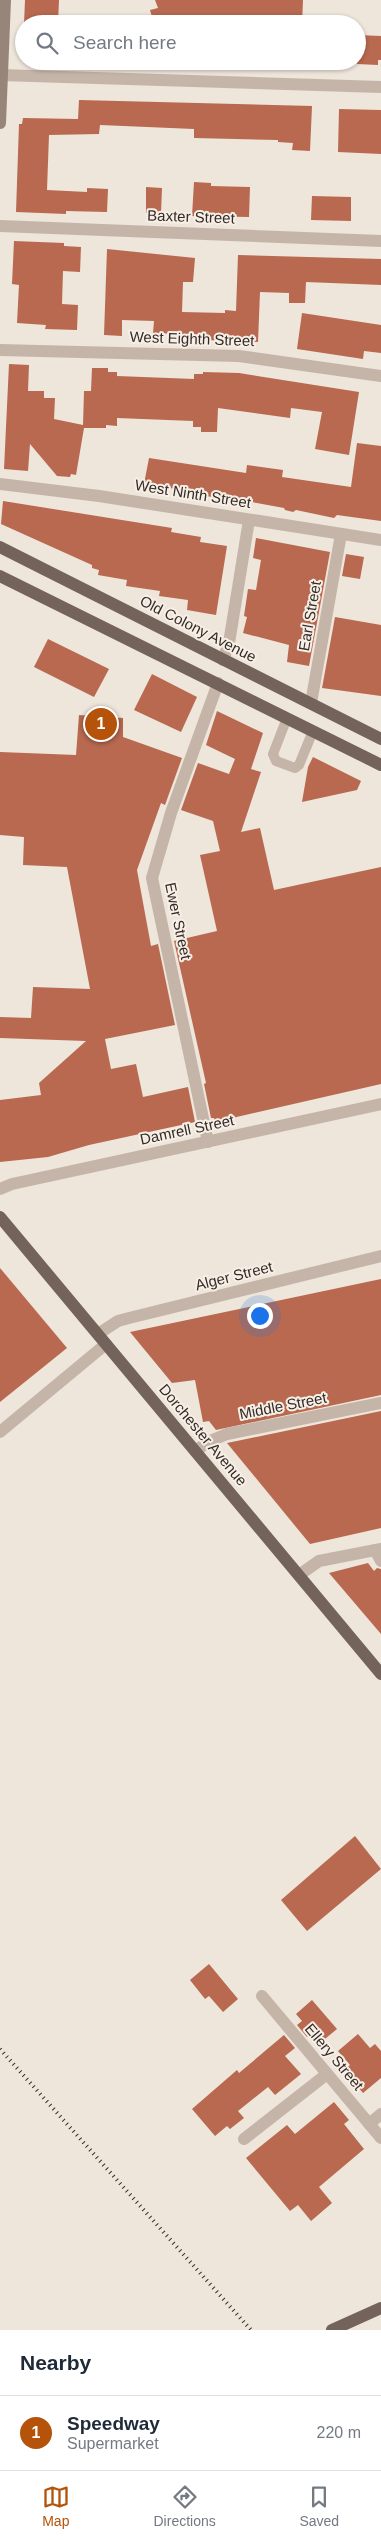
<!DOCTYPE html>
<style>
:root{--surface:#fff;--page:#f2f2f3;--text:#1f2937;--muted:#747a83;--line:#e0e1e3;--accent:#b45309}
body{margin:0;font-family:Arial,sans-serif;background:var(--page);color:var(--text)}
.you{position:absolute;left:259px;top:1315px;width:18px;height:18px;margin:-12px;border:4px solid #fff;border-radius:50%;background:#1a73e8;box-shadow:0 0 0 8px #1a73e833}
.badge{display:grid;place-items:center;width:32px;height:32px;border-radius:50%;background:var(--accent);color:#fff;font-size:16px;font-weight:700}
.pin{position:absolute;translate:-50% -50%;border:2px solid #fff;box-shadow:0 1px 5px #0006}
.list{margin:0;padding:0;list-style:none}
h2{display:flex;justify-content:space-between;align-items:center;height:65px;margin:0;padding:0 20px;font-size:21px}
h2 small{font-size:16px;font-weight:400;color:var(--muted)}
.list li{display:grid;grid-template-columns:32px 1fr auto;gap:15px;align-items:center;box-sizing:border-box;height:75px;padding:0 20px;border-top:1px solid var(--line)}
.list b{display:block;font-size:19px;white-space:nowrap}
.list p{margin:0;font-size:16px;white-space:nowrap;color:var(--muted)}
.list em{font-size:16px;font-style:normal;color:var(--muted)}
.icon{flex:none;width:28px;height:28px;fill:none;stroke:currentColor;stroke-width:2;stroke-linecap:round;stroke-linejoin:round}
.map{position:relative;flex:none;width:381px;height:2330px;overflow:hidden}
.search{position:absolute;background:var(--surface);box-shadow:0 1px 4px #0004;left:15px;right:15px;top:15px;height:55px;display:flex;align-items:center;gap:12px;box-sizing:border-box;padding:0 18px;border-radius:28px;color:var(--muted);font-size:19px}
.sheet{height:140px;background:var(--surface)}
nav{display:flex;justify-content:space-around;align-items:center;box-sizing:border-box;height:70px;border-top:1px solid var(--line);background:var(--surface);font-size:14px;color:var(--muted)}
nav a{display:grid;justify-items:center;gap:2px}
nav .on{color:var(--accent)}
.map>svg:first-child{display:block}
.building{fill:#b8694f}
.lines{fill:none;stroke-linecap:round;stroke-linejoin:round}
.lane{stroke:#c5b5a8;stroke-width:10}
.street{stroke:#c5b5a8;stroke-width:12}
.secondary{stroke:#98857a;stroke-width:12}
.primary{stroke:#73635a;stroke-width:12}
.rail{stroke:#332b27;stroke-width:4;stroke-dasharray:1 4;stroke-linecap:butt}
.labels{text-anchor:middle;stroke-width:4;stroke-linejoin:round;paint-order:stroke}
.street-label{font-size:15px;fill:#332b27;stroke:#f7efe6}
</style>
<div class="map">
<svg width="381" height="2330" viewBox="0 0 381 2330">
<rect width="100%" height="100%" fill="#eee5db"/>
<!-- building -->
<g class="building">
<polygon points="25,0 59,0 58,24 24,24"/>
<polygon points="155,0 303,0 302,24 246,24 247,21 214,19 214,24 154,24 150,10 158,8"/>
<polygon points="357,35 381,36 381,60 378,60 378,65 357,64"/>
<polygon points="79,100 312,106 310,151 292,150 293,143 278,142 278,140 194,138 194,129 100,125 99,134 49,135 47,190 87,192 87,188 108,189 107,212 66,211 66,214 16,212 19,124 22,124 23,118 78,119"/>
<polygon points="339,109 381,110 381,154 338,152"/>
<polygon points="194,182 211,183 211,186 250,187 249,217 192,216"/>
<polygon points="146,187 162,188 161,213 146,213"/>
<polygon points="312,196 351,197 351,221 311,220"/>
<polygon points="14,241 64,243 64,246 81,247 80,272 63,271 62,304 78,305 77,330 45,329 46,325 17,323 19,285 12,284"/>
<polygon points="107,249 195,258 193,282 183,282 182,312 225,313 225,310 236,311 238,255 381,259 381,285 306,282 305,303 289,303 289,293 260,292 258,342 205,340 205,335 153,333 154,321 122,320 122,336 104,335"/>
<polygon points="302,313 381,325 381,353 364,351 363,359 297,349"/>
<polygon points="9,364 29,365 28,391 44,391 44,398 55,398 54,419 83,425 84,391 91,391 92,368 108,368 108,372 117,372 117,376 194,379 194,374 203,374 203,372 239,373 359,392 349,455 315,449 322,412 291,408 290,418 218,408 217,432 201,432 201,427 193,427 193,421 117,418 117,426 106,425 106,428 84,428 76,475 71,474 70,477 57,476 30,444 28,471 4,469"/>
<polygon points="357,443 381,446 381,521 337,515 334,518 296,510 293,512 285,510 284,508 252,502 241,509 242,500 195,495 195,492 144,484 149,458 246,473 247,465 283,470 282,477 351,487"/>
<polygon points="3,501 172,528 171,532 201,537 200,542 227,546 216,615 187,610 188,600 159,596 160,591 126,586 127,580 98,575 99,570 92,568 92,565 1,524"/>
<polygon points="256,538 330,552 309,666 287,662 289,645 243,633 247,617 244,616 248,589 256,590 261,560 253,558"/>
<polygon points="346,554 364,557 360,579 342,576"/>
<polygon points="335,617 381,625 381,696 322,688"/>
<polygon points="48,639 109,669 94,697 34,667"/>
<polygon points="152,674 197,697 181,732 134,710"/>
<polygon points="217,711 263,733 251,769 261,772 241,832 260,828 274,890 381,867 381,1084 215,1122 214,1118 211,1118 204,1084 206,1083 174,941 217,931 200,855 220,851 213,821 181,810 198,763 229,774 235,759 206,745"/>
<polygon points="79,715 123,718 123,737 182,758 165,805 161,803 137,870 151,946 158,944 175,1025 105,1039 111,1069 136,1064 143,1097 188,1087 195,1122 89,1145 48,1157 0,1162 0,1100 41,1095 39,1083 86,1041 0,1038 0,1017 31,1018 33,987 90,989 67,867 23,865 24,837 0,835 0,752 76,755"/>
<polygon points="313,757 361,781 357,790 302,802 308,767"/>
<polygon points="0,1268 67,1348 0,1402"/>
<polygon points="381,1279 381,1395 216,1430 209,1421 203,1422 195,1380 172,1383 130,1332"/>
<polygon points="381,1411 381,1528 310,1544 227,1443"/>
<polygon points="368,1563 374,1571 377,1568 381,1569 381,1634 329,1573"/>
<polygon points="355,1836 381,1869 307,1931 281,1900"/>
<polygon points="209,1964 238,1999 223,2012 209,1996 205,1999 190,1980"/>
<polygon points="312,2000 337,2029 320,2043 312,2033 307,2037 297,2025 302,2021 296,2014"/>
<polygon points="358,2034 370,2048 375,2044 381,2051 381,2078 363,2093 344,2070 350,2065 338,2051"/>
<polygon points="284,2035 295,2048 285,2056 301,2074 275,2095 268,2087 238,2111 244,2118 230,2129 227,2126 215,2136 192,2109 237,2070 239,2073"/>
<polygon points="334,2102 349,2120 344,2124 364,2149 319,2187 332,2203 311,2221 298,2205 290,2211 246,2158 287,2125 295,2134"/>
</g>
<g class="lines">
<!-- lane -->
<polyline class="lane" points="287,718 273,754 276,761 295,768 299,765 313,731"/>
<!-- street -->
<g class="street">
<polyline points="0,75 381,87"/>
<polyline points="0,226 381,241"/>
<polyline points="0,350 239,356 381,376"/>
<polyline points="0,484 99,496 381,540"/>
<polyline points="223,660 229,643 249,520"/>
<polyline points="311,703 341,534"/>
<polyline points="208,1142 152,878 171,813 218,683"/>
<polyline points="0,1189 12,1184 381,1104"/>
<polyline points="98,1334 118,1321 129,1318 381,1256"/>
<polyline points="0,1432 106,1344"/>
<polyline points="195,1451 210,1441 227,1434 381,1403"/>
<polyline points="375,1550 381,1561"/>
<polyline points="299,1575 319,1561 381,1549"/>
<polyline points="262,1996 381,2138"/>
<polyline points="369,2124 381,2114"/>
<polyline points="244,2139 327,2074"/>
</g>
<!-- secondary -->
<polyline class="secondary" points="0,123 5,0"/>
<!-- primary -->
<g class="primary">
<polyline points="0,547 381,739"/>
<polyline points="0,576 381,765"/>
<polyline points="0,1217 381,1674"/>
<polyline points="332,2330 381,2308"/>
</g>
<!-- rail -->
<polyline class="rail" points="0,2049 251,2330"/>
</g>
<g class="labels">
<!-- street labels -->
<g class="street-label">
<text transform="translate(191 217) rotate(2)" y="5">Baxter Street</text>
<text transform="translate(192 339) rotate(2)" y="5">West Eighth Street</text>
<text transform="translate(193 494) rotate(9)" y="5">West Ninth Street</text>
<text transform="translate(310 616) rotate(-80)" y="5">Earl Street</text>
<text transform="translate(198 629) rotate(27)" y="5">Old Colony Avenue</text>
<text transform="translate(178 921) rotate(78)" y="5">Ewer Street</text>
<text transform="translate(187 1130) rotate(-12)" y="5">Damrell Street</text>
<text transform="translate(234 1276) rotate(-14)" y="5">Alger Street</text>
<text transform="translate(283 1406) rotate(-11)" y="5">Middle Street</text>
<text transform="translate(203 1435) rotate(50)" y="5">Dorchester Avenue</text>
<text transform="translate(334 2057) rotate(50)" y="5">Ellery Street</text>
</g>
</g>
</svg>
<div class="you"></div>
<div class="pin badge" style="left:101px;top:724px">1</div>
<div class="search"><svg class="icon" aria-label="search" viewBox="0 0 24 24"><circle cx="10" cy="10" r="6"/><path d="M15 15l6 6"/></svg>Search here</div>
</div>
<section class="sheet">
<h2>Nearby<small></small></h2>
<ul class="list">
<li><span class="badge">1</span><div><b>Speedway</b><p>Supermarket</p></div><em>220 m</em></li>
</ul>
</section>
<nav>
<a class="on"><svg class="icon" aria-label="map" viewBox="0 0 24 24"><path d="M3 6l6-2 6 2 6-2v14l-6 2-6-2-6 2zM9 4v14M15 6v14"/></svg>Map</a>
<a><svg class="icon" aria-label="directions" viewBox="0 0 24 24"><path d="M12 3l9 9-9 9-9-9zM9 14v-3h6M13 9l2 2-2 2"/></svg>Directions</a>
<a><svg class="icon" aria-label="saved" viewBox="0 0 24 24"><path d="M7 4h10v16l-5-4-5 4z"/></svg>Saved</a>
</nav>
